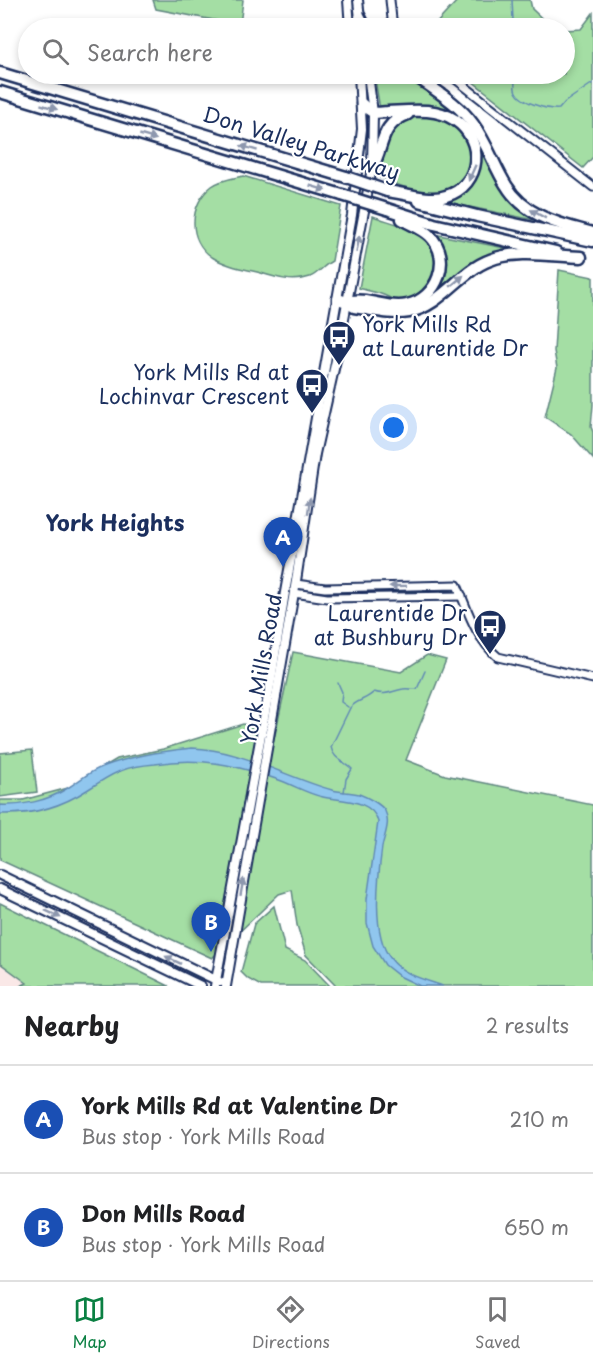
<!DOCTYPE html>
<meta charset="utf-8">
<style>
:root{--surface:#fff;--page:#f2f2f2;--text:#202124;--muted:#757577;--line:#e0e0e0;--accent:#0b8043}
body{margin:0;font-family:"Playpen Sans",sans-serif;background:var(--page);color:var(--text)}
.you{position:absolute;left:394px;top:428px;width:21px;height:21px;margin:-15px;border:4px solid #fff;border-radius:50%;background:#1a73e8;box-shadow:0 0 0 9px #1a73e833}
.badge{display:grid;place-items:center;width:39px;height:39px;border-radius:50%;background:var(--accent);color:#fff;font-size:20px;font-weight:700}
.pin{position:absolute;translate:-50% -50px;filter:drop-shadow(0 2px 3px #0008)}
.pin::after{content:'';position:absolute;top:32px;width:21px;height:18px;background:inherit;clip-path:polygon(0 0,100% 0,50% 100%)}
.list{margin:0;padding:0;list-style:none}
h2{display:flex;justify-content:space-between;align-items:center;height:78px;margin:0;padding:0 24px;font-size:26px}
h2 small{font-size:20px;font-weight:400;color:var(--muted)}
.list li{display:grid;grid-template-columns:39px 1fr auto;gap:18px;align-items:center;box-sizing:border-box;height:108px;padding:0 24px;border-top:2px solid var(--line)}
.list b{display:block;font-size:22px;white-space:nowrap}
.list p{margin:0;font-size:20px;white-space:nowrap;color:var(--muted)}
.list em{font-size:20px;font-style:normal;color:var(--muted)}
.icon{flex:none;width:33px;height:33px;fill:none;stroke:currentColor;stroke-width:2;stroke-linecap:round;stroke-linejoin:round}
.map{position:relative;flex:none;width:593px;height:986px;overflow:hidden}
.search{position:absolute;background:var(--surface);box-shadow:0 3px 9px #0003;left:18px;right:18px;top:18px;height:66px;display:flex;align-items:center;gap:15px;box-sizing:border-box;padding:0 21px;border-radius:33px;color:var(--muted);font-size:22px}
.sheet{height:294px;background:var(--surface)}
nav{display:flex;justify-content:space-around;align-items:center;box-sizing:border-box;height:84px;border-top:2px solid var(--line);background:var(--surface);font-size:16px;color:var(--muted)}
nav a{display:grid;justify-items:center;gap:3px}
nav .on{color:var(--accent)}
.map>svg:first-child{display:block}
.built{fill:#fae8e7}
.green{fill:#a4dea4;stroke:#608681;stroke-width:1.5}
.water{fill:#90c6ee;stroke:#618ab4;stroke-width:1.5}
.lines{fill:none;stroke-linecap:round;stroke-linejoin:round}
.stream{stroke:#618ab4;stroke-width:1.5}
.tertiary-casing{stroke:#1b2f5e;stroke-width:11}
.secondary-casing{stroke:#1b2f5e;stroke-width:12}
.motorway-casing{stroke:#1b2f5e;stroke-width:15}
.tertiary{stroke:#fff;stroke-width:7}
.secondary{stroke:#fff;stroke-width:8}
.motorway{stroke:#fff;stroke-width:10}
.motorway-bridge-casing{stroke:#1b2f5e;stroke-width:15;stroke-linecap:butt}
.motorway-bridge{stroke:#fff;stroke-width:10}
.oneway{fill:#8d97ae}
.labels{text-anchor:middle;stroke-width:4.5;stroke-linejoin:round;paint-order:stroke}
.street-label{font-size:21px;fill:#1b2f5e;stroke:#fff}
.poi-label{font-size:21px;fill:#1b2f5e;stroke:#fff;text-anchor:end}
.neighbourhood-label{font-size:22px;font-weight:bold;fill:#1b2f5e;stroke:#fff}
</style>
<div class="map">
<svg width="593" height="986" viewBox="0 0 593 986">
<rect width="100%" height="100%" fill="#fff"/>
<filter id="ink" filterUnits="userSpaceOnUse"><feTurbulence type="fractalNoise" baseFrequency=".0167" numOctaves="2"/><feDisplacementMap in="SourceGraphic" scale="12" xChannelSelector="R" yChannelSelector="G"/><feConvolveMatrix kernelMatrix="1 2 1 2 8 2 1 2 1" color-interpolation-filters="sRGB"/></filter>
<g filter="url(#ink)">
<!-- built -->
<polygon class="built" points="0,963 27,983 25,986 0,986"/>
<!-- green -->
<g class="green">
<polygon points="153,0 243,0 240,25 156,9"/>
<polygon points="458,0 530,0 532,9 552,28 432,28"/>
<polygon points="593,13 593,157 583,168 463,74 564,74 565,30 581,29"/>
<polygon points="374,74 408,74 451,107 472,130 450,114 380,109"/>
<path d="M421 115C434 118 450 120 460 130 475 145 474 170 458 183 455 186 451 191 447 192 425 198 400 185 380 178 385 146 383 121 421 115Z"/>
<path d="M477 140 504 188 544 222 445 202C478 185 482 177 477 140Z"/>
<path d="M243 176 341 206 332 261C324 265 318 274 310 277 293 283 277 278 261 273 245 269 226 266 212 257 187 240 189 204 212 186 220 180 234 178 243 176Z"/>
<path d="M373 216C391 223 415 227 427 242 446 263 428 307 398 302 394 302 390 297 386 296 377 292 368 291 359 288Z"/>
<path d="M434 234 515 250C506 252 495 253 486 256 473 261 451 284 441 285 447 262 447 253 434 234Z"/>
<polygon points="559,270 593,277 593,405 591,427 593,432 593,459 571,434 545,417 557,368 554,351"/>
<polygon points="451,590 451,593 314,595 307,592"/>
<polygon points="293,652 401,672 427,655 446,660 406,760 445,775 593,805 593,986 336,986 306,955 297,925 292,890 279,894 212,958 0,860 0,800 23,800 68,788 117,759 163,749 243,724 275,735"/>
<polygon points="32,750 37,792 0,797 0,753"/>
<polygon points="0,903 169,986 20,986 27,983 0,963"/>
<polygon points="274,906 285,950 305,960 330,986 261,986 248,979 241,972 254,924"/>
</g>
<!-- water -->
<path class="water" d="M192 748C240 749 285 777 332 790 340 792 350 792 359 794 367 797 381 804 385 811 391 823 384 836 382 847 378 877 371 935 391 959 403 975 426 980 443 986H420L399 976 385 965 373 946 367 923V899L378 822C373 799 341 801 323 797 307 794 292 784 276 779 233 764 200 757 155 764 144 765 133 766 123 770 110 774 99 783 87 790 61 807 31 815 0 814V805C22 806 47 801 66 789 78 782 88 772 102 767 131 756 161 751 192 748Z"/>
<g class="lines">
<!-- stream -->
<g class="stream">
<polyline points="512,0 513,20 522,28"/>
<path d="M515 74C516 78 514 84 515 89 517 102 548 110 559 109L565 102 593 83"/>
<polyline points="338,683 342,692 341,702 348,707"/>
<path d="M344 792 346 779 352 769C344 761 333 759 331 747L350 708C356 700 366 700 374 692 386 696 391 691 403 689 408 688 412 690 417 689L425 671"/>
</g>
<defs>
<g id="tertiary">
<polyline points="390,0 392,19 396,28"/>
<polyline points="449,74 593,187"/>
<path d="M296 584 325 588 457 585C468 611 476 639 498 657L593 679"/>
<polyline points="294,593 327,598 462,596"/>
</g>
<g id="secondary">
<polyline points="348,0 350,28"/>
<polyline points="358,0 360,19"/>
<polyline points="0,875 220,982"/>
<polyline points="0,889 201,986"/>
<polyline points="215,986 271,680 284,598 352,215 362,129 359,74"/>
<polyline points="226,986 296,581 315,454 338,351 372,168 373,113 368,74"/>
</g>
<g id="motorway">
<polyline points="360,17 365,28"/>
<polyline points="0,73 346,177"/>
<path d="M413 74C433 89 458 103 473 124 487 143 494 166 506 185 525 217 560 224 593 233"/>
<polyline points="0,92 342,195"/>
<path d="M362 104C365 107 370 111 373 112 377 114 383 112 387 112 410 111 435 107 455 120 485 140 482 185 446 196 430 202 404 193 387 191"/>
<path d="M372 168C385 145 379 125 408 114"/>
<polyline points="419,201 477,216 593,241"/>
<polyline points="387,209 434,224 556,252"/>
<path d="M338 299 347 302 354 307C371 310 392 315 409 312 441 306 460 271 490 260 518 249 551 256 581 257"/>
<path d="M347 302C367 296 387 310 407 305 437 299 453 259 430 236 422 228 411 225 402 219"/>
</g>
</defs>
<!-- tertiary casing -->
<use href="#tertiary" class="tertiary-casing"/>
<!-- secondary casing -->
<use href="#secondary" class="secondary-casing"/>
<!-- motorway casing -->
<use href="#motorway" class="motorway-casing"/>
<!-- tertiary -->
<use href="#tertiary" class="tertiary"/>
<!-- secondary -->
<use href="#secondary" class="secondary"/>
<!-- motorway -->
<use href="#motorway" class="motorway"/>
<defs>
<g id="motorway-bridge">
<polyline points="346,177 387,191"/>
<polyline points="342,195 387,209"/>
</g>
</defs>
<!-- motorway-bridge casing -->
<use href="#motorway-bridge" class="motorway-bridge-casing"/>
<!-- motorway-bridge -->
<use href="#motorway-bridge" class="motorway-bridge"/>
</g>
<!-- one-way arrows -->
<defs><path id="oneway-solid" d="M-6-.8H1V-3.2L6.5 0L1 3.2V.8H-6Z" transform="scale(1.5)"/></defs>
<g class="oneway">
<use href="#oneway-solid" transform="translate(49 107) rotate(17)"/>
<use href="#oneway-solid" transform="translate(148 137) rotate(16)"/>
<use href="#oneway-solid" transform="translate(249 148) rotate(-163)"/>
<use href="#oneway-solid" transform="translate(472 173) rotate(114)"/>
<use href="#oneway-solid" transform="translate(318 188) rotate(17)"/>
<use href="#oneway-solid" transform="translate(538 214) rotate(-151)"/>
<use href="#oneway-solid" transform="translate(358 244) rotate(-80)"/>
<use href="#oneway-solid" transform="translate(457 281) rotate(-40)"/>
<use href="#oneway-solid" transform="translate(309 506) rotate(-82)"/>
<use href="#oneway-solid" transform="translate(398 586) rotate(179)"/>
<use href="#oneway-solid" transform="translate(242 887) rotate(-80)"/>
<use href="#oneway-solid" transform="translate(53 914) rotate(26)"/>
<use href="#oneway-solid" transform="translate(173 960) rotate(-154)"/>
</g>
</g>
<!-- icons -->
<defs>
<symbol id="bus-pin" viewBox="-11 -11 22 30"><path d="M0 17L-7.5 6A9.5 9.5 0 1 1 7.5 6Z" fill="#1b2f5e" stroke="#fff"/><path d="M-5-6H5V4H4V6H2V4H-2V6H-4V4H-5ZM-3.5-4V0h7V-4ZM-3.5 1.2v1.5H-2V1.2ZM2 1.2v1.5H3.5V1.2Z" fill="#fff"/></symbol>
</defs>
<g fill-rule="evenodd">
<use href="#bus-pin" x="320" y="318" width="38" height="52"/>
<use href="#bus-pin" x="293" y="366" width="38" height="52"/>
<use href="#bus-pin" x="471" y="607" width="38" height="52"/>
</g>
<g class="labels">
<!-- street labels -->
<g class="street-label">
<text transform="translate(301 144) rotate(17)" y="7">Don Valley Parkway</text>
<text transform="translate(262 669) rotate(-80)" y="7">York Mills Road</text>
</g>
<!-- poi labels -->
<g class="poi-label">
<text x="362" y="332" text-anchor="start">York Mills Rd<tspan x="362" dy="24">at Laurentide Dr</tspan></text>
<text x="289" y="380">York Mills Rd at<tspan x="289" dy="24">Lochinvar Crescent</tspan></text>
<text x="467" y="621">Laurentide Dr<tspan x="467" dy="24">at Bushbury Dr</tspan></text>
</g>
<!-- neighbourhood labels -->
<g class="neighbourhood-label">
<text x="115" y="531">York Heights</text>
</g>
</g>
</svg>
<div class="you"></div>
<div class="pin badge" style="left:283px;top:567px;background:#1a4fb4">A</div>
<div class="pin badge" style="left:211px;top:952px;background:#1a4fb4">B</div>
<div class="search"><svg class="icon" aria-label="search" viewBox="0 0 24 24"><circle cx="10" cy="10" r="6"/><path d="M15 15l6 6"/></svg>Search here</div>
</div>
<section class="sheet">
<h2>Nearby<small>2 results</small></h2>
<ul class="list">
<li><span class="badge" style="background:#1a4fb4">A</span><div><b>York Mills Rd at Valentine Dr</b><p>Bus stop · York Mills Road</p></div><em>210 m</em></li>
<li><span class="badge" style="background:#1a4fb4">B</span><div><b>Don Mills Road</b><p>Bus stop · York Mills Road</p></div><em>650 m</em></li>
</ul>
</section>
<nav>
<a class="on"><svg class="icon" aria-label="map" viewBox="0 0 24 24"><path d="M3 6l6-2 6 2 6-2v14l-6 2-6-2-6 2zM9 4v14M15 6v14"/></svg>Map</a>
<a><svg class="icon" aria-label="directions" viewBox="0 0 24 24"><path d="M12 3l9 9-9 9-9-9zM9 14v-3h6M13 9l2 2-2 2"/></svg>Directions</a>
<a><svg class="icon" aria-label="saved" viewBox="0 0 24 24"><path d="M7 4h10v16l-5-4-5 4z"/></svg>Saved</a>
</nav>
